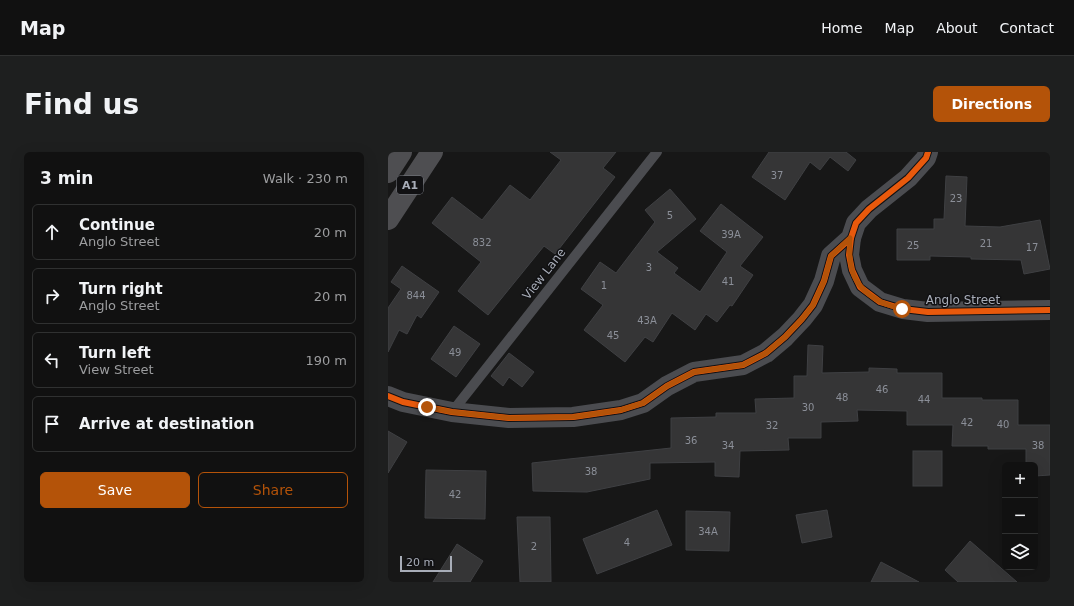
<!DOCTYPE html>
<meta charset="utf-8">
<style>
:root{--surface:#111;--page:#1e1f1f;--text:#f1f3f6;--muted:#9c9d9f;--line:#303131;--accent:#b45309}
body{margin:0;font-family:"DejaVu Sans",sans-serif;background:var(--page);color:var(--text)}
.controls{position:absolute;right:12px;bottom:12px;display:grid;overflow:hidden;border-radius:6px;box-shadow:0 4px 16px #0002}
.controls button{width:36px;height:36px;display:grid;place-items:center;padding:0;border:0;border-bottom:1px solid var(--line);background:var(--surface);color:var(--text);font:20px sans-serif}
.scale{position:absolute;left:12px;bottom:10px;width:52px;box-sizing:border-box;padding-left:4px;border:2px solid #a8adb8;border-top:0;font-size:11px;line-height:14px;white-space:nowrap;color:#a8adb8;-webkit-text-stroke:3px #111113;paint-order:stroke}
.stop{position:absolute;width:12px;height:12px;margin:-9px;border:3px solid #b45309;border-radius:50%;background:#fff}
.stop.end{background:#b45309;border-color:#fff;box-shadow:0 1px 4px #0008}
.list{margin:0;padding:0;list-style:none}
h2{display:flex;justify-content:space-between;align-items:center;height:52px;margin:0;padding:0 16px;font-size:17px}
h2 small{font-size:13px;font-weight:400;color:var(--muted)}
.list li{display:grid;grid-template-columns:26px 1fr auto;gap:12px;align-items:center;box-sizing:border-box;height:56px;margin:0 8px 8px;padding:0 8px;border:1px solid var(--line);border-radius:6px}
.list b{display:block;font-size:15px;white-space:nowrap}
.list p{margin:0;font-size:13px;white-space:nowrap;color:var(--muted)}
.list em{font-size:13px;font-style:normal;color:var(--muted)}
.actions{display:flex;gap:8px;padding:12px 16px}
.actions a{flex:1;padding:9px 0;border:1px solid var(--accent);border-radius:6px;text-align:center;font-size:14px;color:var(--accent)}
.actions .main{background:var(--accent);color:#fff}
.icon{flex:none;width:22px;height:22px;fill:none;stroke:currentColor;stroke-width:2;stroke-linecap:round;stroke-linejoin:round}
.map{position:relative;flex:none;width:662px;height:430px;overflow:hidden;border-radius:6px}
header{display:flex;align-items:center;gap:24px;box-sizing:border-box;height:56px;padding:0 20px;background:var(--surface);border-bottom:1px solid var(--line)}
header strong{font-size:19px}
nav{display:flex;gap:22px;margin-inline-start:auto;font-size:14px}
.intro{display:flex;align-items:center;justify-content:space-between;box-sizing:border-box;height:96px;padding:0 24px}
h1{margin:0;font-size:28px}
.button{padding:10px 18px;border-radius:6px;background:var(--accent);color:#fff;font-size:14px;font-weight:700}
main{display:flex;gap:24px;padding:0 24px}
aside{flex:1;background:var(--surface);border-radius:6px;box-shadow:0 4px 16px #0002}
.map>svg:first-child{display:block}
.building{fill:#353536;stroke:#3f4043}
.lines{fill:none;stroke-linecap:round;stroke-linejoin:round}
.lane{stroke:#4b4c50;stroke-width:10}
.street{stroke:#4b4c50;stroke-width:20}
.highway{stroke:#4e4e51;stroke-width:22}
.cycleway-casing{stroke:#111113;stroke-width:8}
.cycleway{stroke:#e8590c;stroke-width:6}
.route{stroke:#b45309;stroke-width:5}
.labels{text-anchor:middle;stroke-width:3;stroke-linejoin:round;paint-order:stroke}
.number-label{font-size:10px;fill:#8b8f98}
.shield{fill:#111113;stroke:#7b7e86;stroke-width:1}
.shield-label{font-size:11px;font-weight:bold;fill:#a8adb8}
.street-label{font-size:12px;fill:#a8adb8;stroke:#111113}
</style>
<header>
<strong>Map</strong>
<nav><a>Home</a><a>Map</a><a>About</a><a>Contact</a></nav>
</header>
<div class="intro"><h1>Find us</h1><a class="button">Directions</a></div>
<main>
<aside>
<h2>3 min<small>Walk · 230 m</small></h2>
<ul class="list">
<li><svg class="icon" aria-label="ahead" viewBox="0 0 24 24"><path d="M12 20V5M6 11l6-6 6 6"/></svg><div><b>Continue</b><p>Anglo Street</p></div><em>20 m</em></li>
<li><svg class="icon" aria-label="right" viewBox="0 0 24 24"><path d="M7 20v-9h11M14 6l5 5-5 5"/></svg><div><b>Turn right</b><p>Anglo Street</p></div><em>20 m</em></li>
<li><svg class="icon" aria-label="left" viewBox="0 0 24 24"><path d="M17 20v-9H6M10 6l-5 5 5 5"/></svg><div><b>Turn left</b><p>View Street</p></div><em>190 m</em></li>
<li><svg class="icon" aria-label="arrive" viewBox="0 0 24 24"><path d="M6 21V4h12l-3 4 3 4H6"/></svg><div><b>Arrive at destination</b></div></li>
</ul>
<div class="actions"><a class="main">Save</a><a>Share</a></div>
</aside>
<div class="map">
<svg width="662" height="430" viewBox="0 0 662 430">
<rect width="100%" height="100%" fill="#171717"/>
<!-- building -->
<g class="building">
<polygon points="162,0 228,0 215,16 227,25 167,102 156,94 100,163 70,139 93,110 44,71 64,45 94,68 122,33 142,48 173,8"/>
<polygon points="381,0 458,0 468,8 460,19 442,5 432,18 422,10 397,48 364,25"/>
<polygon points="558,24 579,25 577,74 612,75 652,68 662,117 636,122 633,108 583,107 583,105 542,104 542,108 509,108 509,77 546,77 546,67 556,67"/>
<polygon points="282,37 308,67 269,100 290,116 286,121 312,140 339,100 312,79 333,52 375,85 352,114 365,123 344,154 342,153 329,170 318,162 307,178 284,161 265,190 257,185 237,210 196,178 215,153 193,137 212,110 228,121 267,70 257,58"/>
<polygon points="14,114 51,140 33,166 29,163 19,182 11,178 0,200 0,156 13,137 3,130"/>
<polygon points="66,174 92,192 68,225 43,207"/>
<polygon points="420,193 435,194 434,221 481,220 481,216 509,217 509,221 554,221 554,246 594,246 594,248 630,248 630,273 662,273 662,323 647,324 647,313 638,313 638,297 600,297 600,294 564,294 565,273 519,273 519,259 469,258 470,269 433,270 433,286 400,286 401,298 352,299 351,325 327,324 327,310 262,311 262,327 199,340 145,339 144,311 283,296 283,266 328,265 328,261 368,261 367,247 406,246 406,224 419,224"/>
<polygon points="121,201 146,220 134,235 121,225 115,234 103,224"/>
<polygon points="0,279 19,290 0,321"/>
<rect x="525" y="299" width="29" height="35"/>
<polygon points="38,318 98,319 97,367 37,366"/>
<polygon points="269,358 284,393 209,422 195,387"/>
<polygon points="439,358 444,385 414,391 408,363"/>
<polygon points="298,359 342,360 341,399 298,398"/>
<polygon points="129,365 162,365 163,430 132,430"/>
<polygon points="582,389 629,430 570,430 557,418"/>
<polygon points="69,392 95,409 82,430 45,430"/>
<polygon points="493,410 531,430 483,430"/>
</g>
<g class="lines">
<!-- lane -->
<polyline class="lane" points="64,260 269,0"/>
<!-- street -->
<g class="street">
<polyline points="463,86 461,103 464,118 472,135 492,150 515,157 540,160 662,158"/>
<polyline points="0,244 15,250 64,260 121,266 185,265 233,258 255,251 279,234 306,220 355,213 378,201 397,185 414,167 425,153 436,129 443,104 463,86 468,71 481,57 520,26 538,6 540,0"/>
</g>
<!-- highway -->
<g class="highway">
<polyline points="0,20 13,0"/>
<polyline points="0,67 44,0"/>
</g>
<defs>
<g id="cycleway">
<polyline points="463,86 461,103 464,118 472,135 492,150 515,157 540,160 662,158"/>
<polyline points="0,244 15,250 64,260 121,266 185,265 233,258 255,251 279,234 306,220 355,213 378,201 397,185 414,167 425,153 436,129 443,104 463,86 468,71 481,57 520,26 538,6 540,0"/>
</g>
</defs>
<!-- cycleway casing -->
<use href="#cycleway" class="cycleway-casing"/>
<!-- cycleway -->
<use href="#cycleway" class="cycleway"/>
</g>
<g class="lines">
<!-- route -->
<path class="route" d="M39 255 64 260 122 266 185 265 233 258 255 251 279 234 306 220 355 213 378 201 397 185 414 167 425 153 436 129 443 104 462 86C460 115 464 134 491 149 498 153 507 155 514 157"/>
</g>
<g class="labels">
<!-- number labels -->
<g class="number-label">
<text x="389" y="27">37</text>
<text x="568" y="50">23</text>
<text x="282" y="67">5</text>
<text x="343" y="86">39A</text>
<text x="94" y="94">832</text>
<text x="598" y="95">21</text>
<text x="525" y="97">25</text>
<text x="644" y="99">17</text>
<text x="261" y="119">3</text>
<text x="340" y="133">41</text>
<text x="216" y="137">1</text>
<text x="28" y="147">844</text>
<text x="259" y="172">43A</text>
<text x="225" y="187">45</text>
<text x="67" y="204">49</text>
<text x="494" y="241">46</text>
<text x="454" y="249">48</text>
<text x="536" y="251">44</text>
<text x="420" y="259">30</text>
<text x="579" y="274">42</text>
<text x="615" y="276">40</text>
<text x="384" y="277">32</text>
<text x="303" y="292">36</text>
<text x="340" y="297">34</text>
<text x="650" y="297">38</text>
<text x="203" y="323">38</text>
<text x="67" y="346">42</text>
<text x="320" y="383">34A</text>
<text x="239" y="394">4</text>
<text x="146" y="398">2</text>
</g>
<!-- shield labels -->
<rect class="shield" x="9" y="24" width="26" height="18" rx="3"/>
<g class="shield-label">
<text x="22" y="37">A1</text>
</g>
<!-- street labels -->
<g class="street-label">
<text transform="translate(156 122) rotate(-52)" y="4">View Lane</text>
<text x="575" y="152">Anglo Street</text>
</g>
</g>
</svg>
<div class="controls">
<button>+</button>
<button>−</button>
<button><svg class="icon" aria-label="layers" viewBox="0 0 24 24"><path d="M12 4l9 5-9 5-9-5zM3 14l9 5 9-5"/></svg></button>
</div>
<div class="scale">20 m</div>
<div class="stop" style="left:514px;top:157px"></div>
<div class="stop end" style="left:39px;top:255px"></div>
</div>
</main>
